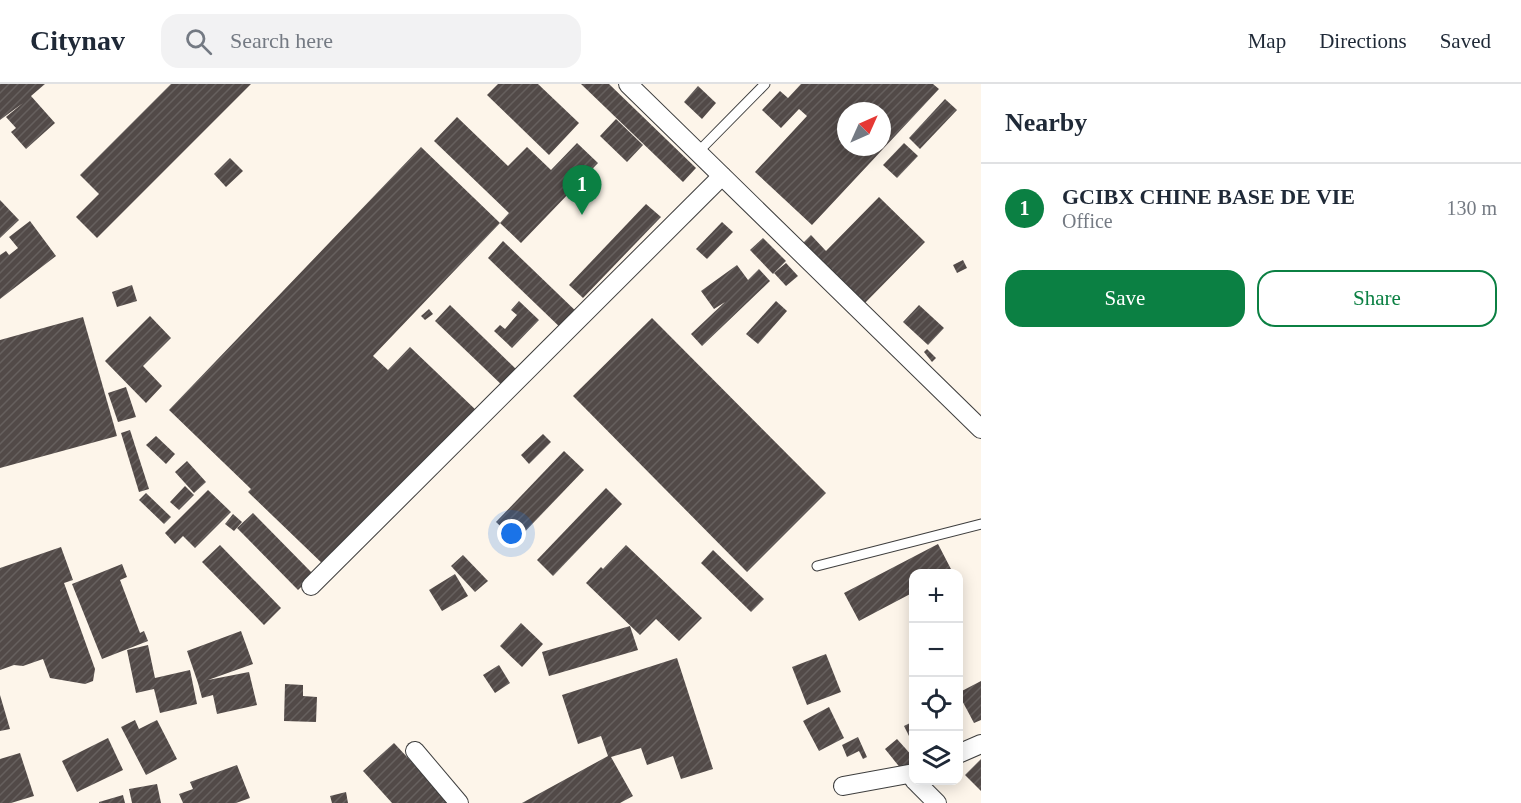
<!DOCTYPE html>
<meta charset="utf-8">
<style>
:root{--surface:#fff;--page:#f2f2f3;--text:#1f2937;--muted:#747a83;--line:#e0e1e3;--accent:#0b8043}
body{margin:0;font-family:"Times New Roman",serif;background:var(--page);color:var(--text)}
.controls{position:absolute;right:18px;bottom:18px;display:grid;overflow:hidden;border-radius:12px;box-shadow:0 3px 15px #0003}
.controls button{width:54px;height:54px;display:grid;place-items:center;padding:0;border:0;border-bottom:2px solid var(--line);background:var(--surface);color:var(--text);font:30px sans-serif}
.compass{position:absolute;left:837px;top:18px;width:54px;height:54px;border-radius:50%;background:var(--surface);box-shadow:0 3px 15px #0003;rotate:45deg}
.you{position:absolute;left:512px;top:450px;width:21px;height:21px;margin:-15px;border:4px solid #fff;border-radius:50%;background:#1a73e8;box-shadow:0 0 0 9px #1a73e833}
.badge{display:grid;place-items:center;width:39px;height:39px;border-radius:50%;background:var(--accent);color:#fff;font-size:20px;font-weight:700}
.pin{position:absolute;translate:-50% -50px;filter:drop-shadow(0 2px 3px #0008)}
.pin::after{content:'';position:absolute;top:32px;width:21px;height:18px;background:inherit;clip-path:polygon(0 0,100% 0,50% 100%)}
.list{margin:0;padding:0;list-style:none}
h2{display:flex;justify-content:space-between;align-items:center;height:78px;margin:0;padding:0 24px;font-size:26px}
h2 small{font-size:20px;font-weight:400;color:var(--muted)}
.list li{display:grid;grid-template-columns:39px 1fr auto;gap:18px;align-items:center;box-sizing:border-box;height:90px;padding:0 24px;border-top:2px solid var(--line)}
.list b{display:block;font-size:22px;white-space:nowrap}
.list p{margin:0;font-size:20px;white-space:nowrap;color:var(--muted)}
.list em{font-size:20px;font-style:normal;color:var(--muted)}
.actions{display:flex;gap:12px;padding:18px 24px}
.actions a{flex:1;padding:14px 0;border:2px solid var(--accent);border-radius:18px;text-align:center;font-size:21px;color:var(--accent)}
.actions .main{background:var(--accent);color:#fff}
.icon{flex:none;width:33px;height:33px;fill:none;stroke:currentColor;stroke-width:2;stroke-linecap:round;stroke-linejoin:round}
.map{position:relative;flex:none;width:981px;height:719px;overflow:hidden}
header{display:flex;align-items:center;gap:36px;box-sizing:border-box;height:84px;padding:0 30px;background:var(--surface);border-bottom:2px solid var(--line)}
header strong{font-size:28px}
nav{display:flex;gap:33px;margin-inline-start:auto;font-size:21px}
.search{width:420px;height:54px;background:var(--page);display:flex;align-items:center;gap:15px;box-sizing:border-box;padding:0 21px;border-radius:18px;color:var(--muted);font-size:22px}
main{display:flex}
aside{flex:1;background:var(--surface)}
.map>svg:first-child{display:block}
.building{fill:url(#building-hatch);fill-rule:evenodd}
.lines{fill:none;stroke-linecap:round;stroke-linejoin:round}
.lane-casing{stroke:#3e3e3e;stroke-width:11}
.street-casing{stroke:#3e3e3e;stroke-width:20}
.lane{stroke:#fff;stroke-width:9}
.street{stroke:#fff;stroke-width:18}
</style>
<header>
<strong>Citynav</strong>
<div class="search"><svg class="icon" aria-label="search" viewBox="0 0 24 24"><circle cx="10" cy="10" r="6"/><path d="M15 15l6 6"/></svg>Search here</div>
<nav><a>Map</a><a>Directions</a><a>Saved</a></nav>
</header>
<main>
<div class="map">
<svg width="981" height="719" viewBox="0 0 981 719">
<defs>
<pattern id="building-hatch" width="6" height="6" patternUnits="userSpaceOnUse" patternTransform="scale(1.5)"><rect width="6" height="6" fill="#524a48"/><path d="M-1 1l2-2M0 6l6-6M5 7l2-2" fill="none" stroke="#66605e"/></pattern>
</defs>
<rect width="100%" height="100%" fill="#fdf5ea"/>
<!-- building -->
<g class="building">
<polygon points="0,0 45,0 31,12 55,39 26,65 11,48 16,44 6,33 23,19 0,36"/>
<polygon points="171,0 251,0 97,154 76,133 99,110 80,91"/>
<polygon points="498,0 538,0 579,39 549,71 487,11"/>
<polygon points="581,0 609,0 696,84 683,98"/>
<path d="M801 0H933L939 5 812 141 755 88 807 32 799 25 781 44 762 26 780 7 788 14ZM846 27H882V63H846Z"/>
<polygon points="698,2 716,19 702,35 684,18"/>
<polygon points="945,15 957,26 920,65 909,54"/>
<polygon points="457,33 508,82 527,63 551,86 577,59 598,79 521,159 500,139 509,129 434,57"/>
<polygon points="616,35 643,61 627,78 600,52"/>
<polygon points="904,59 918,72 897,94 883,81"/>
<polygon points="421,63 500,139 373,272 388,286 410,263 478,328 326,483 248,408 251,405 169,326"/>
<polygon points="230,74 243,87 226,103 214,90"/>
<polygon points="879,113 925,158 860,224 801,161 811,151 826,167"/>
<polygon points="0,116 19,136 0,154"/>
<polygon points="646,120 661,133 583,214 569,201"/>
<polygon points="30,137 56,172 0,215 0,171 6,167 9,171 18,164 9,153"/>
<polygon points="722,138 733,148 707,175 696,165"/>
<polygon points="763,154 786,177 773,190 750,166"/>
<polygon points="503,157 581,232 565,248 488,174"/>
<polygon points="963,176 967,184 957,189 953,181"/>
<polygon points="786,179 798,192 786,202 774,189"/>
<polygon points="737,181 748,196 759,185 770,197 702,262 691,250 725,218 714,225 701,207"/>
<polygon points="132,201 137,217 117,223 112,208"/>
<polygon points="519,217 539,236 512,264 494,247 500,241 505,245 517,231 511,226"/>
<polygon points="776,217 787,227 758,260 746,250"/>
<polygon points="450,221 520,289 505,304 435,237"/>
<polygon points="919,221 944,244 928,261 903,238"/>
<polygon points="429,225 433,230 425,236 421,232"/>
<polygon points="150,232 171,254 143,282 162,302 146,319 105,277"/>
<polygon points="83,233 117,352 0,384 0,256"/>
<polygon points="652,234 826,409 747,488 573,312"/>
<polygon points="927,265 936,274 932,278 924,268"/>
<polygon points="126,303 136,333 118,338 108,309"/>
<polygon points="130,346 149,405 139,408 121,349"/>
<polygon points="543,350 551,358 529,380 521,371"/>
<polygon points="156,352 175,370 166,380 146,361"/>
<polygon points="564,367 584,386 516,457 496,438"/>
<polygon points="187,377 206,398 194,409 175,388"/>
<polygon points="185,402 194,411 179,426 170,418"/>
<polygon points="606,404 622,420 553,492 537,476"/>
<polygon points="208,406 231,428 195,464 183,452 175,460 165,449"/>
<polygon points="146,409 171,433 164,440 139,416"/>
<polygon points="253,429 314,491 298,506 237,444"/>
<polygon points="233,430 242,438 234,447 225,440"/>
<polygon points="938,460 952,487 948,490 914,490 914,508 859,537 844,509"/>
<polygon points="220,461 281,524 264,541 202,478"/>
<polygon points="626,461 702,534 679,557 656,535 640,551 586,499 601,483 603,485"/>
<polygon points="61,463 73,496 64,499 95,585 93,597 85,600 50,594 43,575 23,582 14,581 0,586 0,484"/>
<polygon points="713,466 764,515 751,528 701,479"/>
<polygon points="463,471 488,497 475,508 451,482"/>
<polygon points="122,480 127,493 120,496 140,549 144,547 148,557 102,575 72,500"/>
<polygon points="455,490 468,512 442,527 429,506"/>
<polygon points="521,539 543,560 522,583 500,562"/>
<polygon points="630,542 638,566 549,592 542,568"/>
<polygon points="241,547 253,580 208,596 249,588 257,621 217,630 213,611 202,614 198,599 187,567"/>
<polygon points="148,561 155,594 190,586 197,620 160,629 154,605 136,609 127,566"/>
<polygon points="826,570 841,608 807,621 792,583"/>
<polygon points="677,574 713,685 681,695 673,672 647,681 641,664 611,673 633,712 620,719 522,719 608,672 601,652 578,660 562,611"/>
<polygon points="499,581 510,599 495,609 483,591"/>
<polygon points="981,597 981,636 974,639 958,609"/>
<polygon points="285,600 303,601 303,612 317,613 316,638 284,637"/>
<polygon points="0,611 10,645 0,647"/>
<polygon points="829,623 844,654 819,667 803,637"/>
<polygon points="135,636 139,645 157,636 177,675 146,691 121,643"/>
<polygon points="914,637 914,662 904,642"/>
<polygon points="858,653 867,673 863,675 859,667 847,673 842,661"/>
<polygon points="108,654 123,686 77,708 62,677"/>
<polygon points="897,655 914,674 914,677 902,686 885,665"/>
<polygon points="394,659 450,719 392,719 363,687"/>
<polygon points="20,669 34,712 11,719 0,719 0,675"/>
<polygon points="981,675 981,707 965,691"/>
<polygon points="237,681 250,714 236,719 183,719 179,710 193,705 190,698"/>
<polygon points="157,700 161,719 132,719 129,705"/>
<polygon points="346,708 348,719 332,719 330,712"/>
<polygon points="123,711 125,719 99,719 99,718"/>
</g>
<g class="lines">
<defs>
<g id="lane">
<polyline points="698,68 765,0"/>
<polyline points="817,482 981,440"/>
</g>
<g id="street">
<polyline points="628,0 981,345"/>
<polyline points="311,502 722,92"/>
<polyline points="415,667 459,719"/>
<polyline points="958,670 981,660"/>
<polyline points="914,696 937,719"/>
<polyline points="843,702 914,689"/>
</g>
</defs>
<!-- lane casing -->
<use href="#lane" class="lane-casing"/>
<!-- street casing -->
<use href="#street" class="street-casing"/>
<!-- lane -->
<use href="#lane" class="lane"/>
<!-- street -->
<use href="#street" class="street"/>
</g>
</svg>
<div class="controls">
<button>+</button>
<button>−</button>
<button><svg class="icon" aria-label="locate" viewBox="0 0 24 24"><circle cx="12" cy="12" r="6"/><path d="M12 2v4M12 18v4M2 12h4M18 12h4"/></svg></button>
<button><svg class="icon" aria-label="layers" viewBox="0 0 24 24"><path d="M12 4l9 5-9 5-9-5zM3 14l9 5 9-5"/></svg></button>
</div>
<svg class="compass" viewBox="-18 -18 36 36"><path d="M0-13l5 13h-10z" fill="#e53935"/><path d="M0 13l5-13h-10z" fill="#747a83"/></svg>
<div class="you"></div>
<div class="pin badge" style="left:582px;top:131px">1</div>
</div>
<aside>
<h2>Nearby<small></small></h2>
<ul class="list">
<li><span class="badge">1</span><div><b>GCIBX CHINE BASE DE VIE</b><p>Office</p></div><em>130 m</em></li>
</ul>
<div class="actions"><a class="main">Save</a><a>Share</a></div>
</aside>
</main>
